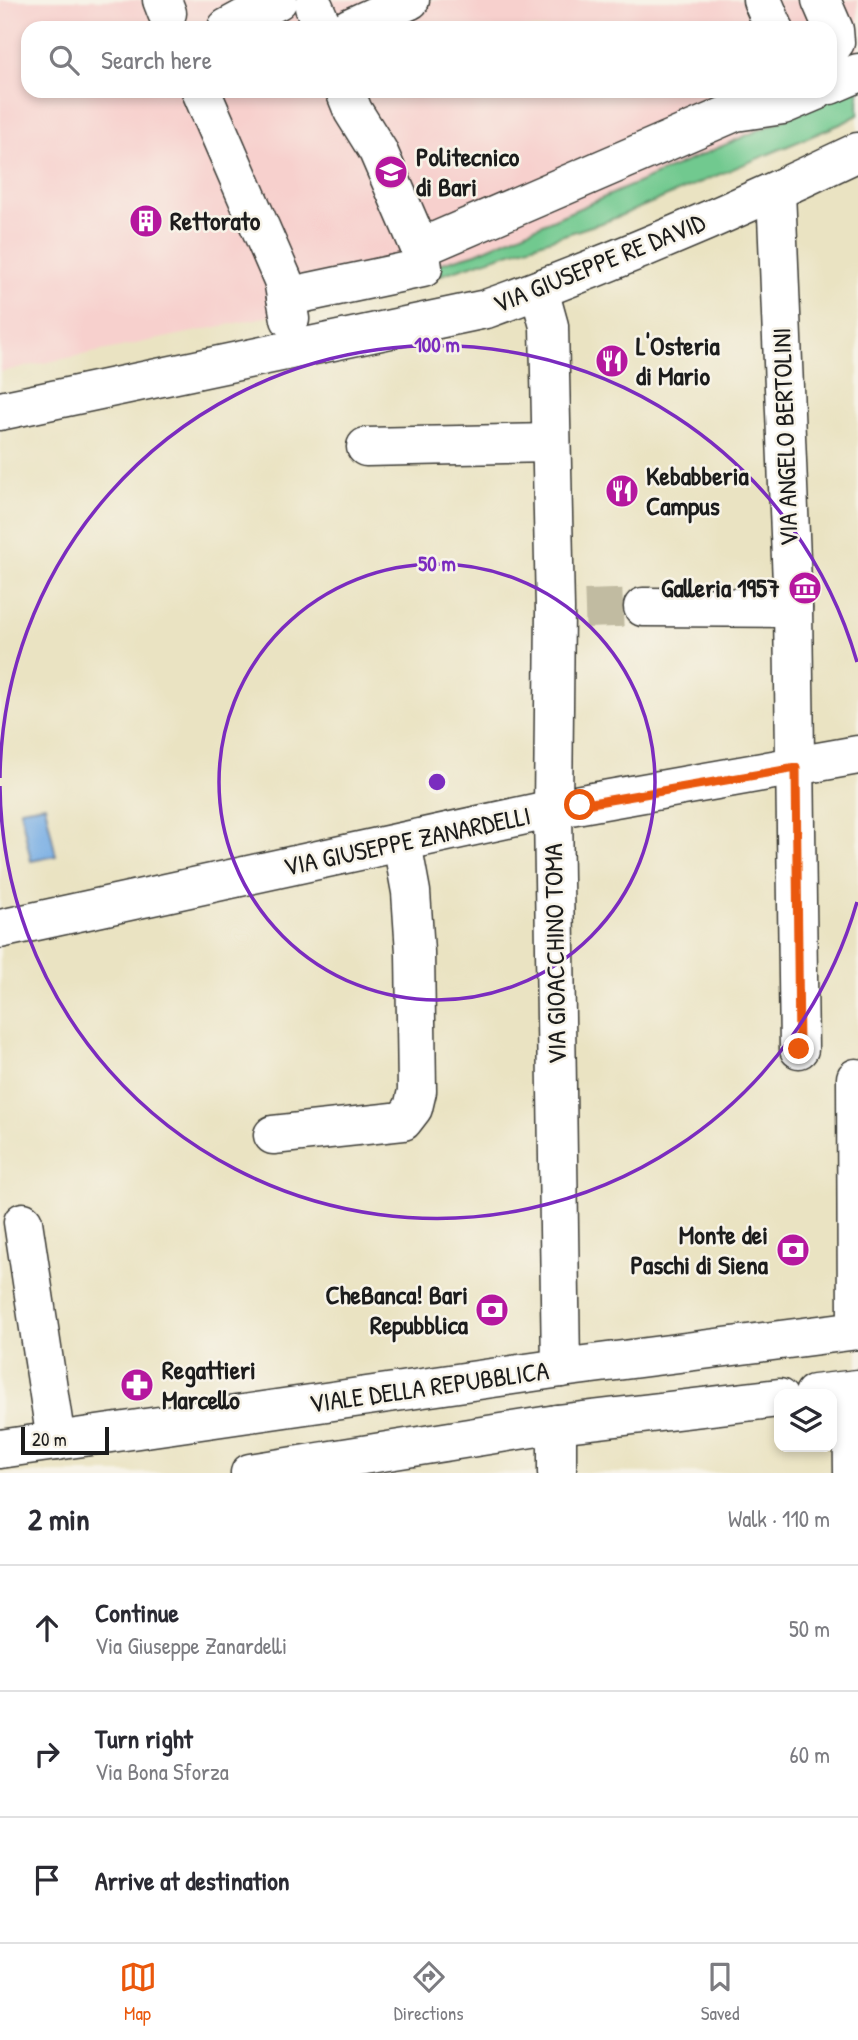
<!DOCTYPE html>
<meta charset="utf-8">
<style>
:root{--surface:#fff;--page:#f7f7f7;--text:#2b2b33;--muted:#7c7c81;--line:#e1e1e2;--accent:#ea580c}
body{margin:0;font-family:"Patrick Hand",sans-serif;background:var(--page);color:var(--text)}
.controls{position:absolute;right:21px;bottom:21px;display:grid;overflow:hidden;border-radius:14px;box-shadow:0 4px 10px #0003}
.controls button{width:63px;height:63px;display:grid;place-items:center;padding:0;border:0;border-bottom:2px solid var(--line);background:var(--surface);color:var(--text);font:35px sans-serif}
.scale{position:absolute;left:21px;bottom:18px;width:88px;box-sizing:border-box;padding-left:7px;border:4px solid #1c1c1c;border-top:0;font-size:19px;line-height:24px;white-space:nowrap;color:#1c1c1c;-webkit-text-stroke:5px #f7f3e8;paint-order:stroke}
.stop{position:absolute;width:21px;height:21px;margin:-16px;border:5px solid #ea580c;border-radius:50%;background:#fff}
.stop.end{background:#ea580c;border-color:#fff;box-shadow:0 2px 7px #0008}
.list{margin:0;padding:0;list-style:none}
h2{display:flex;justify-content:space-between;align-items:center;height:91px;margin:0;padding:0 28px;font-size:30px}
h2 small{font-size:23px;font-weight:400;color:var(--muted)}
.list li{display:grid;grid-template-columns:46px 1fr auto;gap:21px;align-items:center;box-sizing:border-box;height:126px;padding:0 28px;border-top:2px solid var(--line)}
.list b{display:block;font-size:26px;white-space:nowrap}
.list p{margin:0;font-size:23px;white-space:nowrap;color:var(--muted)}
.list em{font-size:23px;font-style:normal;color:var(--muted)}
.icon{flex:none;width:38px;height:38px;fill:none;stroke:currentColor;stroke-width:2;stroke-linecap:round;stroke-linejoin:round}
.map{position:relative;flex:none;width:858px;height:1473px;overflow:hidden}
.search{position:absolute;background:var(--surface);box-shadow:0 4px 10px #0003;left:21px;right:21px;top:21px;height:77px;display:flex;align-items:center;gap:18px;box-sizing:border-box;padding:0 24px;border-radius:21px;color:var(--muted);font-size:26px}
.sheet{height:469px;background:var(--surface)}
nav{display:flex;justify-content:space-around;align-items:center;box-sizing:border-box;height:98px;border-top:2px solid var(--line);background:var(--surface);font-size:19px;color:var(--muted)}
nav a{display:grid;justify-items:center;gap:4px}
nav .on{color:var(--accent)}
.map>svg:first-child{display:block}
.built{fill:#f7d0cd;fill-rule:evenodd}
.green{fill:#71c98f;stroke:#467256;stroke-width:2}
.water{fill:#74ace4;stroke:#486480;stroke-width:2}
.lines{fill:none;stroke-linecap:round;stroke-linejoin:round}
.minor-tunnel{stroke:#c1bba1;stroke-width:38;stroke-dasharray:38 19;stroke-linecap:butt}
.minor-casing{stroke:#3b3a35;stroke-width:41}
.major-casing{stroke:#3b3a35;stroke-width:41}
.minor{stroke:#fff;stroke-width:38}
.major{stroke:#fff;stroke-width:38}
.route{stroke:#ea580c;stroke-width:9}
.ring{fill:none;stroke:#7b2cbf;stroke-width:3.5}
.labels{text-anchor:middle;stroke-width:5;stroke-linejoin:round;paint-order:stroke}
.poi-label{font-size:26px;font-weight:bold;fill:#1c1c1c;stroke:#f7f3e8;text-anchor:start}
.street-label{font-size:26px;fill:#1c1c1c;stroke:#f7f3e8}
.centre{fill:#7b2cbf;stroke:#f7f3e8;stroke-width:3.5}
.ring-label{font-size:21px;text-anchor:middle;font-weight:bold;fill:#7b2cbf;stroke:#f7f3e8;stroke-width:5;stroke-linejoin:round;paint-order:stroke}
</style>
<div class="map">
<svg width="858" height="1473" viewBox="0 0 858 1473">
<rect width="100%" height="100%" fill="#f7f3e8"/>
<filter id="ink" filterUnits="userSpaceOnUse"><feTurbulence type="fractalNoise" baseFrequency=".0143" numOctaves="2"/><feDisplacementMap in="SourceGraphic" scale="14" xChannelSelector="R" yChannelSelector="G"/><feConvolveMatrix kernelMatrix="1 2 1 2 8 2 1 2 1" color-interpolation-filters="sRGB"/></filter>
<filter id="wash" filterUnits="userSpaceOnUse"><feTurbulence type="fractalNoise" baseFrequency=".00686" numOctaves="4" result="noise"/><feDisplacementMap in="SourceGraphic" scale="28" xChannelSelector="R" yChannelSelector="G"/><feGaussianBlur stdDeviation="1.57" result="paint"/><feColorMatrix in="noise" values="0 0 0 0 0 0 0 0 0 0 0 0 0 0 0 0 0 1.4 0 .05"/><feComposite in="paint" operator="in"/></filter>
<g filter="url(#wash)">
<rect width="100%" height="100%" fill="#eae3c2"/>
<!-- built -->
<path class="built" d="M0 0H858V115L610 220 396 290 0 372ZM28 28H830V91H28Z"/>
<!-- green -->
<polygon class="green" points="858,87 858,115 843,123 610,220 416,283 414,271 476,253"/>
<!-- water -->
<polygon class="water" points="45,805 56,856 31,861 20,809"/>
</g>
<g filter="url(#ink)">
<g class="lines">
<!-- minor-tunnel -->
<polyline class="minor-tunnel" points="585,609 643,607"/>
<defs>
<g id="minor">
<polyline points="162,0 167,13"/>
<polyline points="762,0 774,28"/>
<polyline points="821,0 834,30 835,42 830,49"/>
<polyline points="314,7 323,28"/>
<polyline points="227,28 278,0"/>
<polyline points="349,28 410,0"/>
<polyline points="830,85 858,73"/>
<polyline points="201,91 283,280 290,319"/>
<polyline points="345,91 353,111 378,151 420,248"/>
<polyline points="776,191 793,608 799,1049"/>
<polyline points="539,290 549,326 555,609 553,809 561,1368"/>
<polyline points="286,297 423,268 420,248 735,112 783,105 816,91"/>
<path d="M0 411 486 309C611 264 739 209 858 152"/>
<polyline points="366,447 551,443"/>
<polyline points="643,607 793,608"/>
<polyline points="0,929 553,809 858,755"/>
<polyline points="856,1078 857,1330"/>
<polyline points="273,1135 403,1121 413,1108 417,1091 415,952 411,892 402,843"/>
<polyline points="23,1222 56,1441"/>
<polyline points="852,1390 853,1473"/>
<polyline points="557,1424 557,1473"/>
</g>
<g id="major">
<polyline points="814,1394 858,1389"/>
<polyline points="0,1449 561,1368 858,1330"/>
<polyline points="250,1473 557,1424 779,1398"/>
</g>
</defs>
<!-- minor casing -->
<use href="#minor" class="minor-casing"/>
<!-- major casing -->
<use href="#major" class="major-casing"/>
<!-- minor -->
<use href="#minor" class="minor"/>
<!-- major -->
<use href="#major" class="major"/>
</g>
</g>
<g class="lines" filter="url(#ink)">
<!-- route -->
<polyline class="route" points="580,805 796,768 799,1049"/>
</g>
<!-- distance rings -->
<g class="ring">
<circle cx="437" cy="782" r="218"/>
<path d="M857 902A437 437 0 0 1 0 786M0 778A437 437 0 0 1 857 662"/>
</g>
<!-- icons -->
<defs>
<symbol id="university-disc" viewBox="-11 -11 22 22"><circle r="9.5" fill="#b5179e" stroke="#f7f3e8"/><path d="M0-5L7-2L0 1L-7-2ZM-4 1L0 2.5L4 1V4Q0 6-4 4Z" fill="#fff"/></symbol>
<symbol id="building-disc" viewBox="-11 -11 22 22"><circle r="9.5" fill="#b5179e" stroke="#f7f3e8"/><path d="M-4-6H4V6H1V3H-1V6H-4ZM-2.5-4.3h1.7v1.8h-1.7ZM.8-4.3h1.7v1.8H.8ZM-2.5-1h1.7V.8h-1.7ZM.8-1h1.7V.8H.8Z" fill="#fff"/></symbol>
<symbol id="restaurant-disc" viewBox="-11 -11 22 22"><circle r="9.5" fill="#b5179e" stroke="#f7f3e8"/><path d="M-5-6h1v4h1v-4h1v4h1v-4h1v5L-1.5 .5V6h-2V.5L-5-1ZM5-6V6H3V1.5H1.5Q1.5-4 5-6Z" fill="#fff"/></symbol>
<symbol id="museum-disc" viewBox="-11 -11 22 22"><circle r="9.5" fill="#b5179e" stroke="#f7f3e8"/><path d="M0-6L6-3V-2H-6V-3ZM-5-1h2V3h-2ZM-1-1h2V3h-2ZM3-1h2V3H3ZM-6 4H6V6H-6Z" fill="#fff"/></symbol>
<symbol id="bank-disc" viewBox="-11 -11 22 22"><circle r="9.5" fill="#b5179e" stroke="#f7f3e8"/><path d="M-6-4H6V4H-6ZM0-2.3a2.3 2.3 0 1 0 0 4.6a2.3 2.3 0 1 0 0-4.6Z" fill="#fff"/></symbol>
<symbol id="pharmacy-disc" viewBox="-11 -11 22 22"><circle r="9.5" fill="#b5179e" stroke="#f7f3e8"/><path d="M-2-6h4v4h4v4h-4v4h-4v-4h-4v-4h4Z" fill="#fff"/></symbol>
</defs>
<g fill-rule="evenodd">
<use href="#university-disc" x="372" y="153" width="38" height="38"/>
<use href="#building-disc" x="127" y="202" width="38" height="38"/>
<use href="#restaurant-disc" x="593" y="342" width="38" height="38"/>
<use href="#restaurant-disc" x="603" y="472" width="38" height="38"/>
<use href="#museum-disc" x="786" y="569" width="38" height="38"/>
<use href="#bank-disc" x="774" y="1231" width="38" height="38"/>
<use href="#bank-disc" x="473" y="1291" width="38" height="38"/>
<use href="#pharmacy-disc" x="118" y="1366" width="38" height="38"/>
</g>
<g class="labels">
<!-- poi labels -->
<g class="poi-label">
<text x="416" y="166">Politecnico<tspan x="416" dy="30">di Bari</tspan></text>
<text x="170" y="230">Rettorato</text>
<text x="636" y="355">L'Osteria<tspan x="636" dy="30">di Mario</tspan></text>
<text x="646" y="485">Kebabberia<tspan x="646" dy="30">Campus</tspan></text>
<text x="780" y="597" text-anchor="end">Galleria 1957</text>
<text x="768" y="1244" text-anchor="end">Monte dei<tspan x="768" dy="30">Paschi di Siena</tspan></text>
<text x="468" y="1304" text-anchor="end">CheBanca! Bari<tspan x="468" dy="30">Repubblica</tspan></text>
<text x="162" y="1379">Regattieri<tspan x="162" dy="30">Marcello</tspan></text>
</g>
<!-- street labels -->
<g class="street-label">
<text transform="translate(599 263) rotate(-22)" y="9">VIA GIUSEPPE RE DAVID</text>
<text transform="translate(785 437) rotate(-92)" y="9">VIA ANGELO BERTOLINI</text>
<text transform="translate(407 841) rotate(-12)" y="9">VIA GIUSEPPE ZANARDELLI</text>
<text transform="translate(555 954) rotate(-91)" y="9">VIA GIOACCHINO TOMA</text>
<text transform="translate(429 1387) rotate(-8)" y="9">VIALE DELLA REPUBBLICA</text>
</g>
</g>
<circle cx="437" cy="782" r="10" class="centre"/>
<g class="ring-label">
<text x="437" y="352">100 m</text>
<text x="437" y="571">50 m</text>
</g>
</svg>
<div class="controls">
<button><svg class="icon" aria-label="layers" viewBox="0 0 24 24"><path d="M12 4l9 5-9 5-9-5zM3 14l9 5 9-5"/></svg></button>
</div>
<div class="scale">20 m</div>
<div class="stop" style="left:580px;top:805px"></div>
<div class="stop end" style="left:799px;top:1049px"></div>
<div class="search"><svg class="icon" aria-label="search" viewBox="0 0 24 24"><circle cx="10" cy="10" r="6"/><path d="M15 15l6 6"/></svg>Search here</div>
</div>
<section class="sheet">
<h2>2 min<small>Walk · 110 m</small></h2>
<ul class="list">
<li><svg class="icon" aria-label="ahead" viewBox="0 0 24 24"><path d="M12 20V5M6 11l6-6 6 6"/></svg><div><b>Continue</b><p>Via Giuseppe Zanardelli</p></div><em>50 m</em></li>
<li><svg class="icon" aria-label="right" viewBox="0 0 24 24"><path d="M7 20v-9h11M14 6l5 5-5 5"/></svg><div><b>Turn right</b><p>Via Bona Sforza</p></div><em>60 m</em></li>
<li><svg class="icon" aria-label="arrive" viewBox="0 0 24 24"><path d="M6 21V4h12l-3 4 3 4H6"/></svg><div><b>Arrive at destination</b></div></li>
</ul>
</section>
<nav>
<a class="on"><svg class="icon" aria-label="map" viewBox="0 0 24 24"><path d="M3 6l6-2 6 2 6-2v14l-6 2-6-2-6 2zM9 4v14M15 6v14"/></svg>Map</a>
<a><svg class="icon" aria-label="directions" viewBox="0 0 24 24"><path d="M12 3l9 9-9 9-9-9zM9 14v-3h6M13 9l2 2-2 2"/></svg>Directions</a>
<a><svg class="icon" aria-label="saved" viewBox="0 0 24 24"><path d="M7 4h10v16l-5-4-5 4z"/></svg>Saved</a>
</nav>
